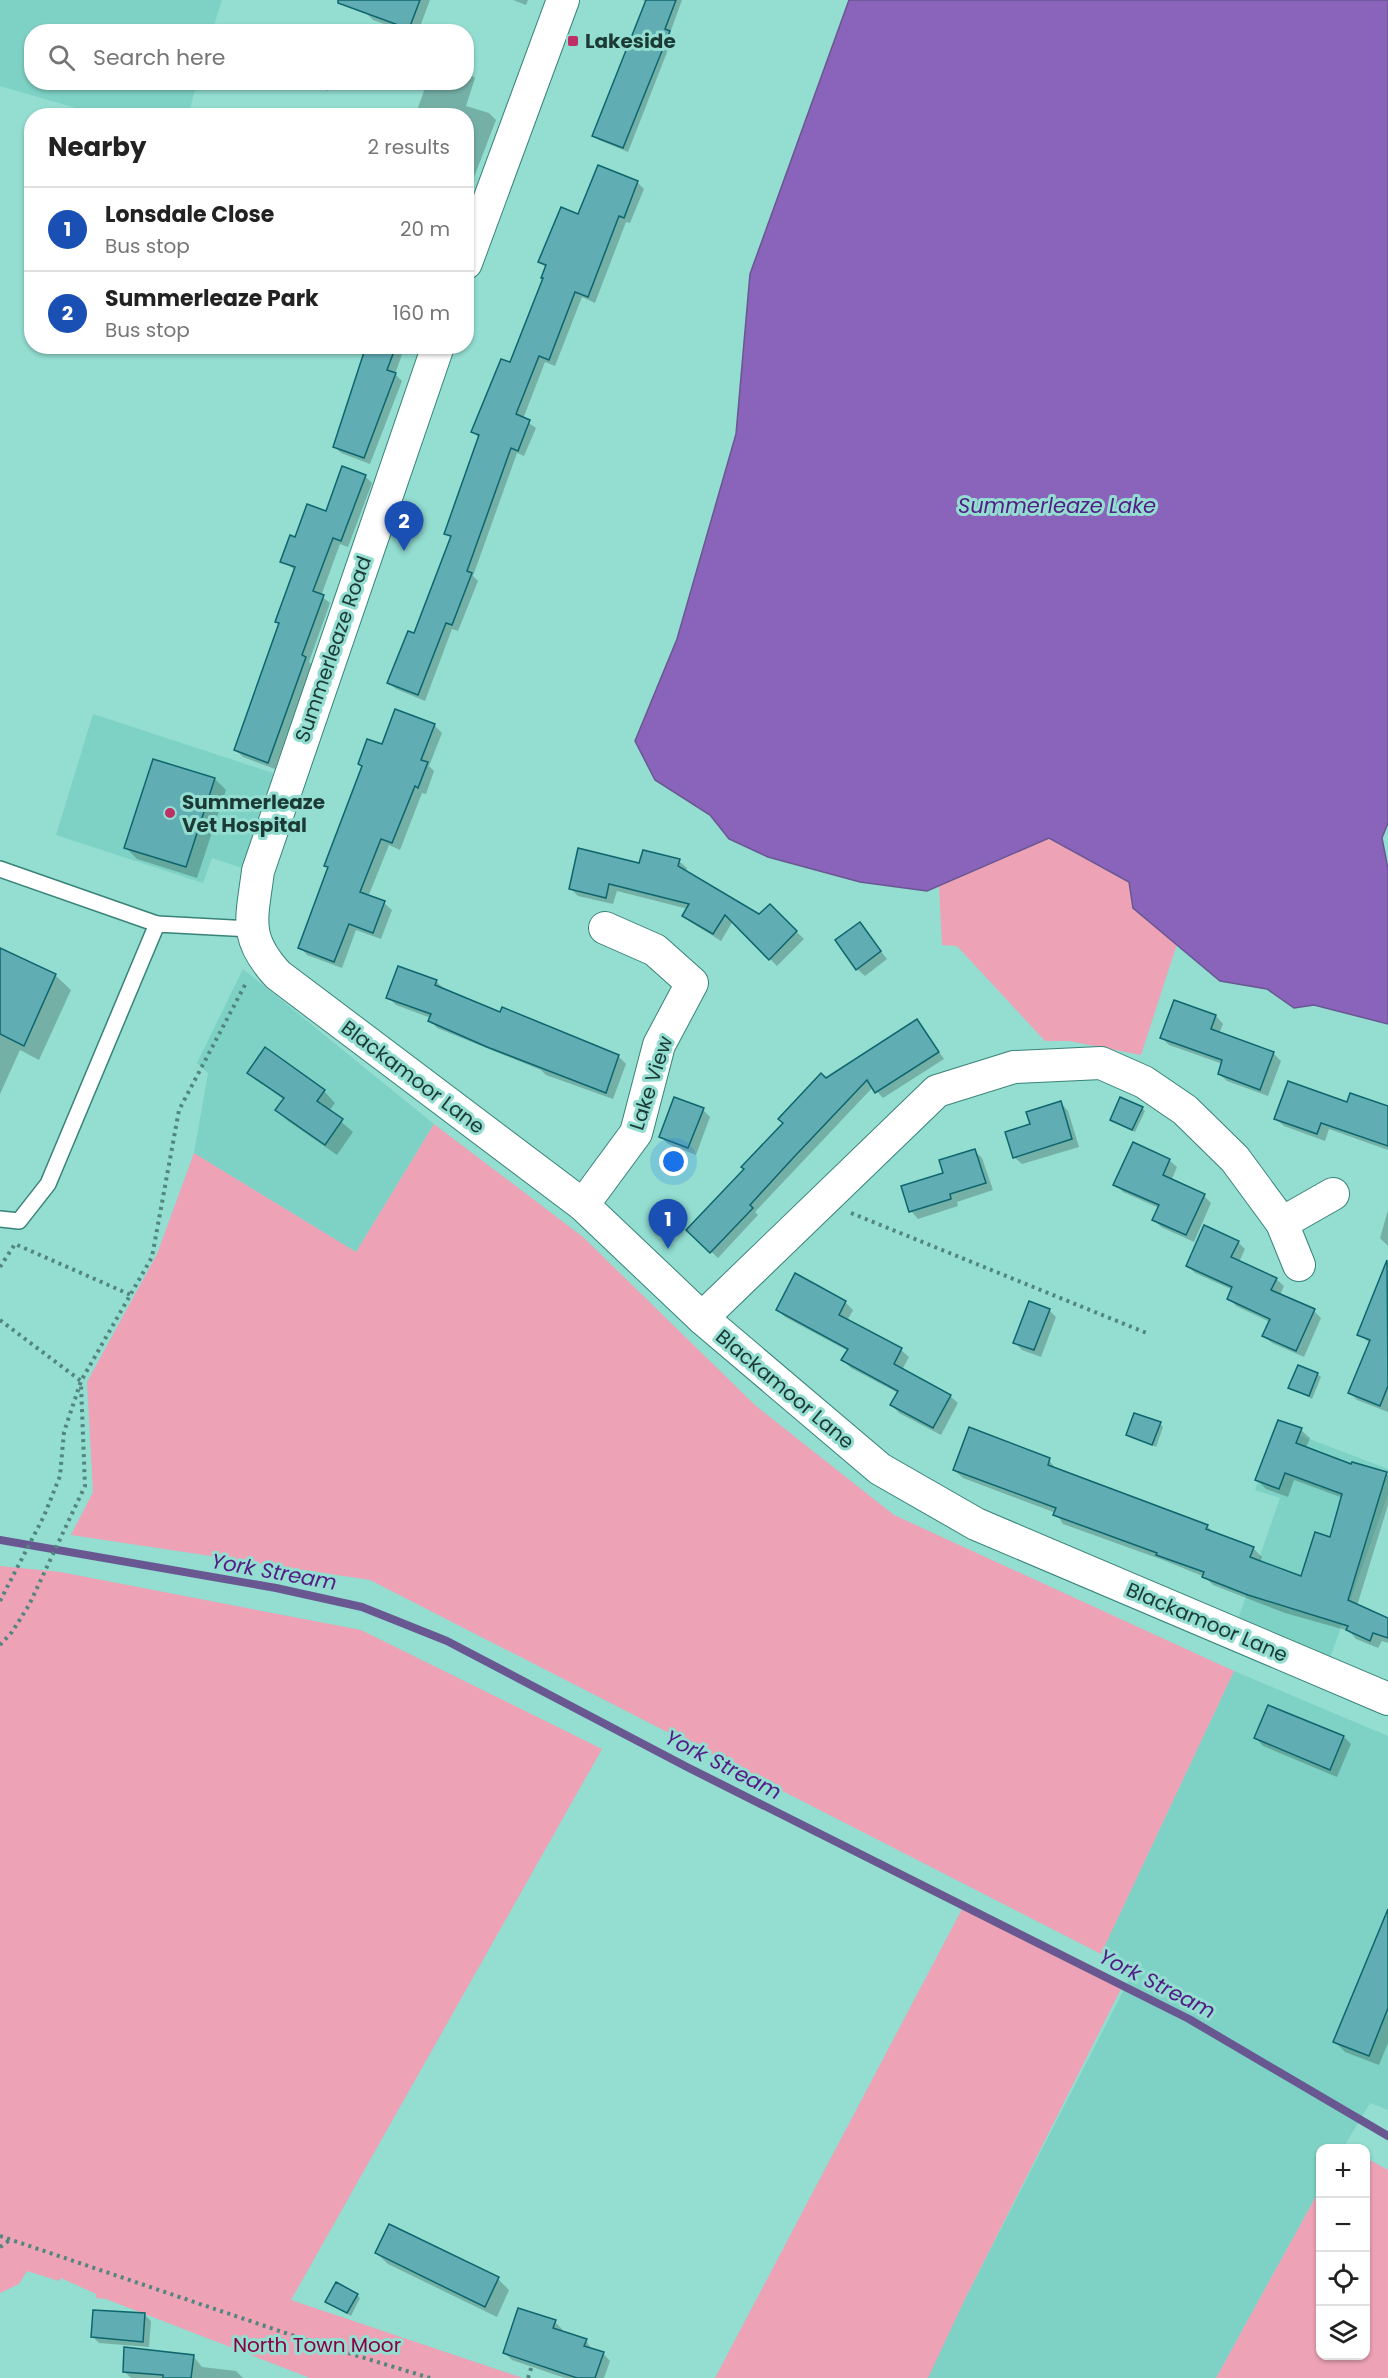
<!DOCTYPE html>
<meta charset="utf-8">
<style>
:root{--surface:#fff;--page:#f6f6f6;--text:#222;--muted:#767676;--line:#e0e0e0;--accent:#ea580c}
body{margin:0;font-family:Poppins,sans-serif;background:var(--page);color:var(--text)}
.controls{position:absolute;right:18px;bottom:18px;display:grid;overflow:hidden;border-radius:12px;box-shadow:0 2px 4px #0004}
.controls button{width:54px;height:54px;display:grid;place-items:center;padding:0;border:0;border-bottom:2px solid var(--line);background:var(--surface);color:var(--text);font:30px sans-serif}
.you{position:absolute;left:674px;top:1162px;width:21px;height:21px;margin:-15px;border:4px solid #fff;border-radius:50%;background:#1a73e8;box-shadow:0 0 0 9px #1a73e833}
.badge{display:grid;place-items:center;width:39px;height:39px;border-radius:50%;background:var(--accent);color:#fff;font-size:20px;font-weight:700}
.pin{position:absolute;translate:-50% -50px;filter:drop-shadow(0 2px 3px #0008)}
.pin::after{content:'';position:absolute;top:32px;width:21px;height:18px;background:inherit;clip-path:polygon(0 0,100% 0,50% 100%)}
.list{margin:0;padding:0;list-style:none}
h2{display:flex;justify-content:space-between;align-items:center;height:78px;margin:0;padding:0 24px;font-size:26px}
h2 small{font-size:20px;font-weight:400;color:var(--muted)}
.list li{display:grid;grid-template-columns:39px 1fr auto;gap:18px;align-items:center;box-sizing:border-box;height:84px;padding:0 24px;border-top:2px solid var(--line)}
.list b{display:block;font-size:22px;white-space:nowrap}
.list p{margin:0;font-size:20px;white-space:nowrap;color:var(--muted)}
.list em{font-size:20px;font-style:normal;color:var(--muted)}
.icon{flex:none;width:33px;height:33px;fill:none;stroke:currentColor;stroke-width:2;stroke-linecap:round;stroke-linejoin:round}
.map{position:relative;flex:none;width:1388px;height:2378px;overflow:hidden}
.search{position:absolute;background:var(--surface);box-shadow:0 2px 4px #0004;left:24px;top:24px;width:450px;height:66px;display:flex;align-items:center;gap:15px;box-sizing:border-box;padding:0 21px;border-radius:24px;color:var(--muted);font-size:22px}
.panel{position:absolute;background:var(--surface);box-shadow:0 2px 4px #0004;left:24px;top:108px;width:450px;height:246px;border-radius:24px}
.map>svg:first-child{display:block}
.built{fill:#7ed2c5}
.green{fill:#eda2b5}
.water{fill:#8a64ba;stroke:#695792;stroke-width:1.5}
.shadow{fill:#0003}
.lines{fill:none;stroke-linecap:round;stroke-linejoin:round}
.stream{stroke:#695792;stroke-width:8}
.building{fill:#61adb4;stroke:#0e666d;stroke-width:1.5}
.service-casing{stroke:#388378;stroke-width:18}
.minor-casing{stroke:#388378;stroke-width:34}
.path{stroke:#52857d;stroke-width:4;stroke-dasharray:3 4.5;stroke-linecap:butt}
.service{stroke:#fff;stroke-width:15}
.minor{stroke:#fff;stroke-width:32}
.poi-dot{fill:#bc3065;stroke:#93ddd1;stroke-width:2}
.labels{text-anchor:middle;stroke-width:6;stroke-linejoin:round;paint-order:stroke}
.poi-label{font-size:20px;font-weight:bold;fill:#1b3a35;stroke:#93ddd1;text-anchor:start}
.street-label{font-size:20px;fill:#1b3a35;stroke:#93ddd1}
.park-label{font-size:20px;fill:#890041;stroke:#93ddd1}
.water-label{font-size:21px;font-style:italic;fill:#531b85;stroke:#93ddd1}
</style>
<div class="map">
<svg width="1388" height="2378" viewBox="0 0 1388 2378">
<rect width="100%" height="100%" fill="#93ddd1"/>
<!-- built -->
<g class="built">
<polygon points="0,0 222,0 212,31 32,32 32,82 197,83 188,116 100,115 0,86"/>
<polygon points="93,714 276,774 242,868 212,858 203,883 56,835"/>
<polygon points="243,969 434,1124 356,1252 194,1153 208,1073 197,1063"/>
<polygon points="1278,1427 1388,1469 1388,1494 1330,1658 1237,1622 1280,1498 1255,1490"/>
<polygon points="1234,1671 1388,1736 1388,2110 1370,2103 1343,2148 1320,2148 1320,2189 1216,2378 915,2378 965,2299 1135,1968 1101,1954"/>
</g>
<!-- green -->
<g class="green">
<polygon points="1049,838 1129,882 1133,908 1177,944 1141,1055 1069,1041 1045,1041 957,946 942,945 939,886"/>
<polygon points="434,1124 583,1237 756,1406 894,1515 1234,1671 1101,1954 370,1580 71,1535 93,1492 87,1382 157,1254 194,1153 356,1252"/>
<polygon points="0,1566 60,1572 361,1630 602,1749 291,2300 523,2378 310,2378 106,2299 96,2298 96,2294 61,2278 59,2281 27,2271 19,2284 0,2293"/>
<polygon points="962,1909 1121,1989 965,2299 928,2378 715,2378"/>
<polygon points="1366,2158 1388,2170 1388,2378 1216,2378 1320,2189 1320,2356 1366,2356"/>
</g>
<!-- water -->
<polygon class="water" points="849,0 1388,0 1388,823 1382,838 1388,869 1388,1024 1314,1005 1294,1008 1267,989 1220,981 1133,908 1129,882 1049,838 927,891 860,882 768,857 729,839 710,815 655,780 635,741 677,639 736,434 750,274"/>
<!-- shadow -->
<g class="shadow">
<polygon points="370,0 430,0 418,32 407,32 373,20 365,12"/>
<polygon points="513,0 528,0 526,5"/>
<polygon points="643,0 682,0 670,33 673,37 628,152 599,140 594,136 646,3"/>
<polygon points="466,71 475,78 466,106 489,113 496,120 466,198 466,116 415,116 424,91 417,82 466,82"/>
<polygon points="303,82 332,82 328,91"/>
<polygon points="637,182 644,189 630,223 626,222 595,303 582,297 555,366 545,362 523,419 536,428 524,456 517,453 473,576 478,581 458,631 452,629 425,701 396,689 389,683 415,635 452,539 446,533 479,438 473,432 511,364 544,279 546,268 540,262 579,216"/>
<polygon points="342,346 405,346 395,374 402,381 370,464 341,453 335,447 365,355"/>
<polygon points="365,476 372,483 348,547 340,544 321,596 330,603 309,662 312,665 275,769 243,757 236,750 280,625 277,622 295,570 282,561 296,539"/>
<polygon points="434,725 442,733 429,766 434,771 426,794 422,793 400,850 389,845 368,897 384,903 392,910 381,939 356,930 342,968 307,955 300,947 329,869 325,865 363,767 359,764 383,746"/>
<polygon points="215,779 226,790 197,878 137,859 126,848"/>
<polygon points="679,861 687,868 686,872 759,916 770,906 804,939 777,966 733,921 721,941 692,923 684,916 688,909 617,891 613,904 578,896 570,888 640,865"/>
<polygon points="860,924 887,959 865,976 857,969"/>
<polygon points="0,949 55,975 71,990 39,1060 20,1050 0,1094"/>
<polygon points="436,981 444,989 501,1014 618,1056 626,1064 613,1099 546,1075 541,1070 437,1028 430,1020 431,1018 396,1005 388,997"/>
<polygon points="1175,1002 1216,1016 1223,1024 1219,1034 1273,1053 1281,1061 1268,1096 1227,1081 1219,1074 1223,1064 1169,1045 1161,1037"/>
<polygon points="917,1021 944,1059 883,1098 873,1087 755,1212 758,1215 718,1258 688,1230 826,1080"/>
<polygon points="249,1073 324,1091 335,1103 329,1111 353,1132 337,1155 288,1121 277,1110 284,1100"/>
<polygon points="1061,1103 1068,1111 1079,1147 1022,1164 1014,1157 1032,1125"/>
<polygon points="1348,1104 1388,1107 1388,1150 1329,1129 1325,1141 1284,1126 1276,1119"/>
<polygon points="1142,1108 1145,1111 1135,1132 1111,1120"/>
<polygon points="703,1110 710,1117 696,1155 668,1144 661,1137"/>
<polygon points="975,1151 982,1158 993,1190 957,1202 958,1206 918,1219 911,1211 945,1174"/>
<polygon points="1169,1160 1177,1167 1171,1181 1204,1196 1211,1203 1194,1242 1161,1227 1154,1219 1159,1208 1123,1192 1115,1184"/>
<polygon points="1388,1210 1388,1246 1380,1238"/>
<polygon points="1238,1242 1245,1249 1239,1262 1276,1279 1284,1286 1280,1295 1314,1311 1321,1318 1304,1357 1272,1343 1264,1336 1270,1322 1236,1306 1229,1298 1233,1290 1195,1273 1187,1265"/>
<polygon points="1379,1284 1388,1288 1388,1412 1357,1400 1350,1393 1370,1343 1358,1334"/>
<polygon points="845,1302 853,1310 847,1321 901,1350 909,1357 902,1370 950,1396 958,1403 941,1435 899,1413 892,1405 898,1393 851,1368 843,1360 848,1351 785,1317 778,1310"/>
<polygon points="1049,1310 1056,1317 1041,1357 1022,1350 1015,1343"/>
<polygon points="1317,1374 1321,1377 1312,1399 1290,1388"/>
<polygon points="1160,1424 1163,1427 1156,1447 1128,1434"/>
<polygon points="1301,1430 1310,1438 1306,1448 1352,1466 1388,1475 1388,1505 1357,1606 1388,1620 1388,1643 1382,1641 1378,1648 1356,1639 1349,1631 1285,1613 1213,1585 1205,1577 1163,1560 1063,1524 1056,1513 963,1478 954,1470 1049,1460 1057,1470 1207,1526 1215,1534 1253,1548 1262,1557 1260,1562 1302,1578 1331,1539 1343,1498 1294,1480 1288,1497 1266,1489 1257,1480"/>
<polygon points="1269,1707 1344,1737 1351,1744 1337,1777 1263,1746 1256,1738"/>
<polygon points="1388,1911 1388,2043 1379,2065 1345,2052 1335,2042"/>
<polygon points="376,2253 498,2279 509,2290 497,2317 388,2264"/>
<polygon points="357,2295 360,2298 351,2316 327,2302"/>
<polygon points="145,2315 151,2321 149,2347 99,2343 93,2337"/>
<polygon points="555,2322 562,2329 561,2332 586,2340 592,2350 603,2353 610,2361 604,2378 565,2378 512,2360 505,2353"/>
<polygon points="193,2356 202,2367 236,2371 243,2378 131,2378 124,2371"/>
</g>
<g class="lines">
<!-- stream -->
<polyline class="stream" points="0,1540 276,1588 362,1607 447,1641 687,1767 1189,2019 1388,2136"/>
</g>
<!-- building -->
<g class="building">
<polygon points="338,0 420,0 409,29 338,3"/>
<polygon points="646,0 676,0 665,29 670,31 623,148 592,136"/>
<polygon points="598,165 638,181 624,218 619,216 588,297 575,292 549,360 539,356 516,414 530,420 518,451 511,448 467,571 472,573 452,625 446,623 418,695 387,683 408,631 414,633 451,536 444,534 479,435 471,432 501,359 510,362 543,278 541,278 546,265 538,262 561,207 578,214"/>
<polygon points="366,346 396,346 387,370 396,373 364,458 333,447"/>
<polygon points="342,466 366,475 341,541 333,538 313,591 324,595 302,655 306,657 268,763 234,750 279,623 275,622 295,567 280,562 290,535 295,537 307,504 326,511"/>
<polygon points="395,709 435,724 421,760 428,762 418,788 415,786 392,843 381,839 360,892 385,901 373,933 349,924 334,962 298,948 328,867 324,866 362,766 358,764 367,739 382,744"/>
<polygon points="153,759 215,778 186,867 124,848"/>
<polygon points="578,848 639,863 643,850 680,859 678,866 759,914 770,904 797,931 769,960 725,915 713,934 682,916 689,904 609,884 606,898 569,889"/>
<polygon points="860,922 881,951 856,970 835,940"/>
<polygon points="0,948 56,974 24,1046 0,1034"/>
<polygon points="398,966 437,980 435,985 500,1012 502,1007 619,1055 606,1093 487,1047 428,1021 431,1014 386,998"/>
<polygon points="1174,1000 1216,1015 1211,1029 1274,1052 1260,1090 1218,1074 1222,1060 1160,1038"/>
<polygon points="917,1019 939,1052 875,1093 867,1080 794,1157 750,1205 753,1208 710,1253 686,1230 744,1169 741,1167 783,1123 778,1119 821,1073 826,1078"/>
<polygon points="265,1047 325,1090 317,1101 343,1119 325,1145 275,1110 284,1098 247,1073"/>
<polygon points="1288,1081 1347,1102 1350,1093 1388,1106 1388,1146 1321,1123 1317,1134 1274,1119"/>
<polygon points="674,1097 704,1108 688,1148 659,1137"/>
<polygon points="1120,1097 1143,1107 1132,1130 1110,1120"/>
<polygon points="1061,1101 1072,1139 1013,1158 1005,1132 1030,1124 1026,1112"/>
<polygon points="1133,1142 1170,1159 1163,1175 1205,1194 1186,1235 1152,1220 1159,1205 1113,1185"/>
<polygon points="975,1149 986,1183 950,1194 951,1199 909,1212 901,1186 943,1173 939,1160"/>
<polygon points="1204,1225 1239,1241 1231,1257 1277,1278 1271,1290 1315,1309 1296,1351 1262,1336 1270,1319 1227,1299 1232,1287 1186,1266"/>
<polygon points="1387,1260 1388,1386 1380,1406 1348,1393 1370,1340 1357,1335"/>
<polygon points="795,1273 846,1301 839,1315 902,1348 894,1364 951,1395 933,1428 890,1405 898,1391 841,1360 848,1349 776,1310"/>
<polygon points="1029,1301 1050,1309 1034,1350 1013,1343"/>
<polygon points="1298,1365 1318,1373 1309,1396 1288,1388"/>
<polygon points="1134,1413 1161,1422 1152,1445 1126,1435"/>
<polygon points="1278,1420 1302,1428 1296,1443 1351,1464 1352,1462 1387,1472 1348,1600 1388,1618 1388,1638 1373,1633 1370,1641 1346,1630 1348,1626 1248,1595 1202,1577 1204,1572 1156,1555 1157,1553 1053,1515 1056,1508 953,1470 969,1427 1050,1458 1048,1465 1208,1525 1206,1529 1254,1547 1250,1557 1301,1576 1315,1532 1330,1537 1342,1494 1285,1473 1279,1489 1255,1480"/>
<polygon points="1268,1705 1344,1736 1330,1770 1254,1738"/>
<polygon points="1388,1909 1388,2008 1369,2056 1333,2042"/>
<polygon points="389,2224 499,2277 485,2307 375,2253"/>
<polygon points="336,2282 358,2294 347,2313 325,2302"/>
<polygon points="518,2308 556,2320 553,2328 587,2339 584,2346 604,2352 595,2378 577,2378 503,2353"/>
<polygon points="93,2310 145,2313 143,2342 91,2337"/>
<polygon points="124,2347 194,2355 191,2378 163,2378 163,2375 123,2372"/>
</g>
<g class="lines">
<defs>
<g id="service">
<polyline points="0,869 157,924"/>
<polyline points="0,1219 19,1221 48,1184 157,924 251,929"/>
</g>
<g id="minor">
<polyline points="466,263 563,0"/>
<path d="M438 346 258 871C252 919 243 937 278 975L583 1205 702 1318 880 1469 976 1524 1388 1699"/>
<polyline points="583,1205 636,1133 659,1045 692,983 655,950 605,928"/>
<polyline points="1282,1223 1299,1265"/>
<polyline points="702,1318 937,1091 1014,1067 1101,1063 1144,1082 1185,1110 1235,1159 1282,1223 1333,1194"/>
</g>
</defs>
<!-- service casing -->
<use href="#service" class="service-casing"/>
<!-- minor casing -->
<use href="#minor" class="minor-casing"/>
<!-- path -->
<g class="path">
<polyline points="851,1213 1149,1334"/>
<polyline points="0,1267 15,1244 131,1295"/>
<polyline points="0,1320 81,1381"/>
<polyline points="0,1601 44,1516 60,1476 64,1432 81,1381 152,1257 179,1110 246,983"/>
<polyline points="0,1645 12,1632 29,1605 85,1486 81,1385"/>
<polyline points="0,2236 312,2342 430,2378"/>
<polyline points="0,2247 10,2240"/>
<polyline points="528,2378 532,2365"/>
</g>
<!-- service -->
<use href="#service" class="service"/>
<!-- minor -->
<use href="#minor" class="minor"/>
</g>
<!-- markers -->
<g class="poi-dot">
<rect x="567" y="35" width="12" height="12" rx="3"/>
<circle cx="170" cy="813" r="6"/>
</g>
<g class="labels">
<!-- poi labels -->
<g class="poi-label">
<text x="585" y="48">Lakeside</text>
<text x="182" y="809">Summerleaze<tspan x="182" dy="23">Vet Hospital</tspan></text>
</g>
<!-- street labels -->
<g class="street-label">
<text transform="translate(333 649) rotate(-71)" y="7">Summerleaze Road</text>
<text transform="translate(413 1077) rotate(37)" y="7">Blackamoor Lane</text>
<text transform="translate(651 1083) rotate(-72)" y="7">Lake View</text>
<text transform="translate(785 1389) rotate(40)" y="7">Blackamoor Lane</text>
<text transform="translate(1207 1622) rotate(23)" y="7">Blackamoor Lane</text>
</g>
<!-- park labels -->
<g class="park-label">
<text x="317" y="2352">North Town Moor</text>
</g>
<!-- water labels -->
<g class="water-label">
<text x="1057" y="513">Summerleaze Lake</text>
<text transform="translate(274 1572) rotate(10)" y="7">York Stream</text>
<text transform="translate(723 1765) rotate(27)" y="7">York Stream</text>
<text transform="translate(1157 1984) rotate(27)" y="7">York Stream</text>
</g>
</g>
</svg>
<div class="controls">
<button>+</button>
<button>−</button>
<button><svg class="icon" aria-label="locate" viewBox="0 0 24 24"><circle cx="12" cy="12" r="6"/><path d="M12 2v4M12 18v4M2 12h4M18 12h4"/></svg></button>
<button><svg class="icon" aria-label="layers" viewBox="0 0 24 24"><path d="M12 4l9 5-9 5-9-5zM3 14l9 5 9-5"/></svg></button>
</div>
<div class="you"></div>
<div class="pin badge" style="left:668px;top:1249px;background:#1a4fb4">1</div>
<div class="pin badge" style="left:404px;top:551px;background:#1a4fb4">2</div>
<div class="search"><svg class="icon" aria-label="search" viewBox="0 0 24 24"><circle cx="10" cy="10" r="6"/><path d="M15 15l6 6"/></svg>Search here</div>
<section class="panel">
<h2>Nearby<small>2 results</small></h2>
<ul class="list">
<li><span class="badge" style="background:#1a4fb4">1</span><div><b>Lonsdale Close</b><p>Bus stop</p></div><em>20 m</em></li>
<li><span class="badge" style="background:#1a4fb4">2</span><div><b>Summerleaze Park</b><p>Bus stop</p></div><em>160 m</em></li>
</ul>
</section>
</div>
